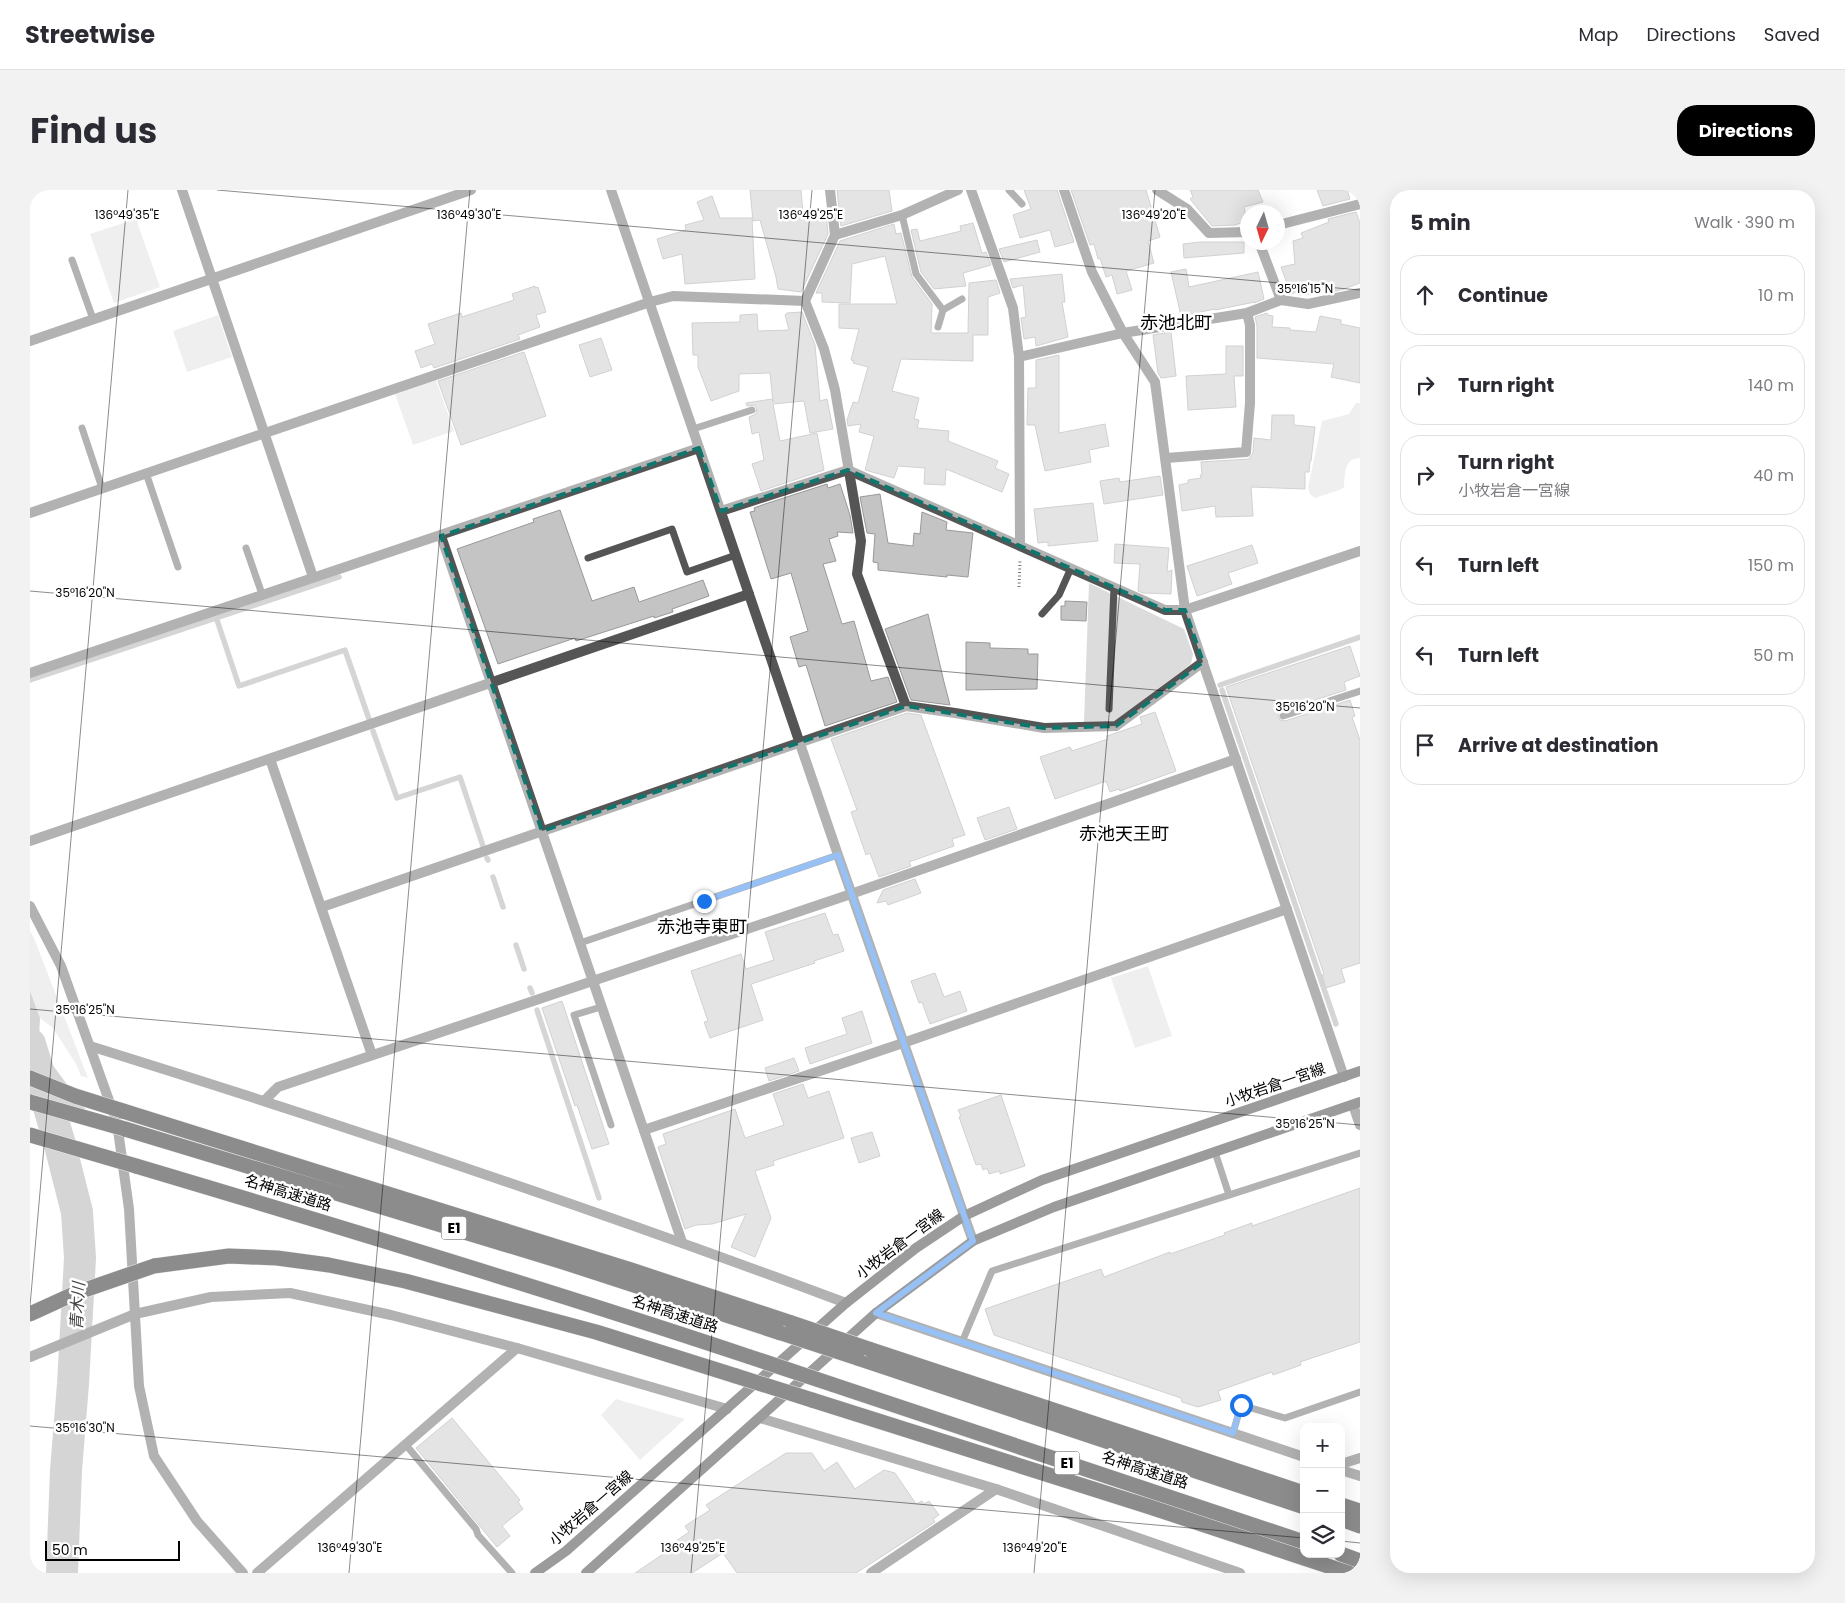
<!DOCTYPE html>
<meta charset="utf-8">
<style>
:root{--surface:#fff;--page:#f2f2f3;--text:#2b2b33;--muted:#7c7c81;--line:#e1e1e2;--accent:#000}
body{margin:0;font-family:Poppins,"Noto Sans JP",sans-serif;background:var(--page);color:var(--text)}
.controls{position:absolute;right:15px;bottom:15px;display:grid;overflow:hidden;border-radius:10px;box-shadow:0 5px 20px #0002}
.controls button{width:45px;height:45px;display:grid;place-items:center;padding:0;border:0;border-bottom:1px solid var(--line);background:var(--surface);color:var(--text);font:25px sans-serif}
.compass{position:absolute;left:1210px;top:15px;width:45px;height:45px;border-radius:50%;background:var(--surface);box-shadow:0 5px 20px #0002;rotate:185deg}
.scale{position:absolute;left:15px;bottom:12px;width:135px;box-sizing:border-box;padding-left:5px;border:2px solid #000;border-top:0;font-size:14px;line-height:18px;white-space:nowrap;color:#000;-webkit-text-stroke:4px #fff;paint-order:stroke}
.stop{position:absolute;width:15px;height:15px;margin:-11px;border:4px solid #1a73e8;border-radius:50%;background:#fff}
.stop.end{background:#1a73e8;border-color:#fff;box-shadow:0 1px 5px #0008}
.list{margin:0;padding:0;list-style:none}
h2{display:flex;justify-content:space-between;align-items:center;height:65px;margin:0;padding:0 20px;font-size:21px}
h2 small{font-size:16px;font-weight:400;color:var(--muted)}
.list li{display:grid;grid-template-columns:32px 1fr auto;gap:15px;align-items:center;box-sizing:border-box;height:80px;margin:0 10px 10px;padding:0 10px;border:1px solid var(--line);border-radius:20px}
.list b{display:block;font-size:19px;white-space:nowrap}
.list p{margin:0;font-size:16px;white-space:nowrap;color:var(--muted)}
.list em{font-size:16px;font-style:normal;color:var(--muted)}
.icon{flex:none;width:28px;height:28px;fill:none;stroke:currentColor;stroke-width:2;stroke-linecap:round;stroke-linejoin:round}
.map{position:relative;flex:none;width:1330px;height:1383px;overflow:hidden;border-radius:20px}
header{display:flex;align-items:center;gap:30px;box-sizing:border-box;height:70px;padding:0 25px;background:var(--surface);border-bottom:1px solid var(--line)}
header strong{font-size:24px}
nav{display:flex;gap:28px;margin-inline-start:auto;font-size:18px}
.intro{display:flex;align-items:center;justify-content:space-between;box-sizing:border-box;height:120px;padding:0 30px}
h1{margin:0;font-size:35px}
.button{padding:12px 22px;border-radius:20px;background:var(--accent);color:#fff;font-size:18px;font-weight:700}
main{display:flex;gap:30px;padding:0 30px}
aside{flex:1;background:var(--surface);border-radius:20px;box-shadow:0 5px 20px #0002}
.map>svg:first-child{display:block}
.green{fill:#dcdcdc}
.water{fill:#a3a3a3}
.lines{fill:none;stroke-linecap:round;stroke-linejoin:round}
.stream{stroke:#a3a3a3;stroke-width:5.5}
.river{stroke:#a3a3a3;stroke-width:32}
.building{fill:#c4c4c4;stroke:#999}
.motorway-casing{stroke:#dbdbdb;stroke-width:16}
.path{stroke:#777;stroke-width:3;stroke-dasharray:1 2.5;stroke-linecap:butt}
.service{stroke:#555;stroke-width:7}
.minor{stroke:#555;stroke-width:10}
.tertiary{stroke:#555;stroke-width:10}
.secondary{stroke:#222;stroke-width:10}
.motorway{stroke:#000;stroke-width:15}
.motorway-bridge-casing{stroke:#dbdbdb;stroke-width:16;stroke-linecap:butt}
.motorway-bridge{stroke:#000;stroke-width:15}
.route{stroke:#1a73e8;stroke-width:6}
.marked{fill:none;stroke:#0f766e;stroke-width:4;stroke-dasharray:10 6;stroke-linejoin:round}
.ticks{fill:none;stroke:#000;stroke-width:1;stroke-opacity:0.45}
.labels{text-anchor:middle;stroke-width:5;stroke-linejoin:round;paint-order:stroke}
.shield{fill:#fff;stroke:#4c4c4c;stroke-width:1}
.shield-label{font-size:14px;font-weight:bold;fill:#000}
.street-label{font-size:15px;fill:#000;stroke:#fff}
.water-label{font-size:16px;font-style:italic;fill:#444;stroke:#fff}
.quarter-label{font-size:18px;fill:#000;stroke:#fff}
.ticks-label{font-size:12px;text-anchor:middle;fill:#000;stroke:#fff;stroke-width:5;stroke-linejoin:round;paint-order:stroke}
</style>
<header>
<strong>Streetwise</strong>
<nav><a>Map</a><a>Directions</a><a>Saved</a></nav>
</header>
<div class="intro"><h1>Find us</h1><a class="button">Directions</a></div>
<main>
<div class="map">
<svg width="1330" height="1383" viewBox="0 0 1330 1383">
<rect width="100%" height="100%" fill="#fff"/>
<!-- green -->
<g class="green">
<polygon points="106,29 130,97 84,113 60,44"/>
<polygon points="188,125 202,167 157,182 143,141"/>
<polygon points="406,190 424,241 383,255 365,204"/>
<path d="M1326 213H1330V268C1314 268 1315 284 1314 297L1312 299 1285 308 1280 304 1278 298 1292 231 1319 224Z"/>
<polygon points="1059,393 1154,439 1163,464 1161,474 1085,531 1054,532"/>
<polygon points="0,741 4,748 58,888 51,886 46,874 23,838 10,828 0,801"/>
<polygon points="1118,776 1142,846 1105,858 1081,788"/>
<polygon points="586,1209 655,1229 610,1270 571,1225"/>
</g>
<!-- water -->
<polygon class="water" points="0,801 10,828 9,847 13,862 56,920 0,904"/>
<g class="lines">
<!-- stream -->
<g class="stream">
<polyline points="186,427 209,496 315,460 339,529"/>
<polyline points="0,490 309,387"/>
<polyline points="1190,495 1330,447"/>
<polyline points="1192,500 1306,834"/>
<polyline points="343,541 367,608 430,587 453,656"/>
<polyline points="457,668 458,670"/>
<polyline points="463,687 473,717"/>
<polyline points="486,755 494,779"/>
<polyline points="500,798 502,803"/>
<polyline points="507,820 569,1008"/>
</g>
<!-- river -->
<polyline class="river" points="0,854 29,951 47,1022 50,1068 43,1194 36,1280 32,1383"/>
</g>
<!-- building -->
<g class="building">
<polygon points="720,0 771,0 773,24 796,23 798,44 771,102 748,99 746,87 730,30 723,31"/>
<polygon points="807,0 859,0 862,21 811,36"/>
<polygon points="994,0 1027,0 1044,52 1025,57 1020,40 990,48 983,25 1001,19"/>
<polygon points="1041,0 1116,0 1130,47 1118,51 1124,73 1096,81 1102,100 1087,104 1082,85 1076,87 1070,68 1068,69 1064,54 1060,55"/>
<polygon points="1160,0 1228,0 1233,12 1214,17 1217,31 1205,35 1182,36 1160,9 1163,7"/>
<polygon points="1287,0 1317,0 1320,9 1293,16"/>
<polygon points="682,6 690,28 722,28 725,89 655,94 652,64 633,69 627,49 656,40 655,35 674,30 667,12"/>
<polygon points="1326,22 1330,33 1330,93 1314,99 1294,104 1295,99 1279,105 1279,104 1276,105 1275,103 1270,105 1269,101 1261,104 1251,77 1265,74 1263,51 1273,48 1271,43 1299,32 1298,29"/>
<polygon points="943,33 952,63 956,62 961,75 933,83 936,96 904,99 891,82 881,40 887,39 890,51 931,41 930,36"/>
<polygon points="864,34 866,44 871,43 882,87 902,114 901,143 938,143 939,93 966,90 970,103 958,107 958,145 943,145 943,171 871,169 862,201 889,208 884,229 889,230 887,238 919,241 918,251 968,271 965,278 979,284 972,302 916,279 915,295 894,294 895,278 868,276 864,288 835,280 844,246 829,242 831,234 818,236 817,230 823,212 828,213 838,177 823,173 824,171 821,170 829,139 809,138 809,114 867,114 855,66 822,74 820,113 792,112 792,103 786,103 810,51"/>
<polygon points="1007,50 1010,62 974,72 969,59"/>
<polygon points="1170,52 1214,52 1214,63 1154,68 1153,54"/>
<polygon points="1156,79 1159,97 1228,82 1234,109 1224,113 1225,112 1185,120 1185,119 1151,126 1141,82"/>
<polygon points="1032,84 1035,112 1032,112 1038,147 1006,156 1005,147 994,149 991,128 996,127 993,95 983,98 980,89"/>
<polygon points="505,96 505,98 508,97 516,122 506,125 510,137 488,145 490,149 404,178 402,174 391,178 385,161 405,154 398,134 431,123 432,127 484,110 482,104"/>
<polygon points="772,122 785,155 790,211 797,209 803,239 780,243 774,211 743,214 750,251 787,243 794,280 731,301 722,274 734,270 729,242 722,244 719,227 726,224 727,219 724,215 717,216 716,213 742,209 743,212 740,183 709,184 709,201 681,211 668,177 668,165 663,165 662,133 710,132 710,125 727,124 728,141 759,140 755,125 757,123"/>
<polygon points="1237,123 1238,125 1243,126 1242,137 1260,138 1260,140 1286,142 1290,126 1311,130 1311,134 1330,138 1330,193 1301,187 1304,174 1227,168 1227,135 1225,127"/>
<polygon points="1141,142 1146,186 1131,188 1128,183 1123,145"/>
<polygon points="571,148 582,180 560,187 549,155"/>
<polygon points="1196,156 1213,156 1213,186 1204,186 1206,217 1158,220 1156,186 1196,184"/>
<polygon points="494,162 516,226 431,255 408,191"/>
<polygon points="1029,165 1029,243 1075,234 1079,256 1059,260 1061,272 1015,281 1005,235 997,235 998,198 1006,198 1006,170"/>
<polygon points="1242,225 1264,225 1264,235 1285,237 1281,271 1280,271 1279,282 1275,282 1275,299 1221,297 1223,326 1186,327 1185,316 1152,321 1149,295 1158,293 1158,290 1171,288 1170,285 1172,285 1171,272 1219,269 1223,263 1224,248 1241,250"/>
<polygon points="1130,286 1133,305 1074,314 1070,291 1089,288 1090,292"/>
<polygon points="797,294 798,298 810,294 820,325 823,343 807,342 808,346 799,349 806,371 793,374 812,434 824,431 841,491 858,487 867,512 795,536 776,475 769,477 760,447 778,441 761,383 741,389 720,322 725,321 724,318 735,314"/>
<polygon points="850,304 858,353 883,356 884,343 890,344 892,322 917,332 916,340 943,343 938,387 917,385 917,387 848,380 848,373 843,372 845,344 837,343 830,307"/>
<polygon points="1063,313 1068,351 1018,356 1018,352 1008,353 1004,319"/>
<polygon points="530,320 562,411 604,397 609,412 673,390 679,406 642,419 643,422 624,428 624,426 546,451 545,448 468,474 427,359 504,332 503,329"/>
<polygon points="1085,354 1139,358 1137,382 1142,380 1141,404 1113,403 1108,401 1110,374 1084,373"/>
<polygon points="1222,355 1228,373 1198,383 1202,394 1167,406 1157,376"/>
<polygon points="1035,411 1057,412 1056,431 1031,430 1031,416 1035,416"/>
<polygon points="898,424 914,492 920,515 881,510 855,439"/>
<polygon points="936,452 960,453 960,458 998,459 998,464 1008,464 1007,499 936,500"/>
<polygon points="1320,456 1330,486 1314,492 1316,500 1251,521 1248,525 1250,530 1255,531 1320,510 1325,526 1322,527 1330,550 1330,773 1311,779 1315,792 1296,798 1292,785 1294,784 1196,497"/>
<polygon points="1125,522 1146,581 1090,601 1089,599 1080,602 1076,591 1025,609 1010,567 1040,557 1042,561 1078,549 1077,546 1112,534 1110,527"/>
<polygon points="877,523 891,525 935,645 922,649 924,656 879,672 881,676 849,687 840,663 836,665 821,622 827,620 801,549"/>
<polygon points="979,617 987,639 955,650 947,628"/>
<polygon points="885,689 891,703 858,715 856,711 847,713 853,700"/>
<polygon points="795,723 803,745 808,744 814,761 784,771 785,773 721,794 733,830 680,848 674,832 678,831 661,781 711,764 716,779 744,770 735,742"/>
<polygon points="905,783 914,807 930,801 937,821 900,834 892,812 889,813 881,791"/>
<polygon points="532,811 579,954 562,959 547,915 545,916 512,818"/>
<polygon points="832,821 842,853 780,874 775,858 817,844 812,828"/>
<polygon points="764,868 769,881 739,891 735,878"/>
<polygon points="773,894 778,908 799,901 814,948 743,971 744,975 725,981 741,1028 725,1067 701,1057 716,1024 682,1034 666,1035 655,1039 628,957 636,954 633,944 705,919 715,948 754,935 743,904"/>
<polygon points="971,905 995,976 970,984 970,981 959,984 957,978 953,980 951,974 946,975 929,927 931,926 928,920"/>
<polygon points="842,942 850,966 829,973 821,948"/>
<polygon points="1330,998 1330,1152 1270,1172 1271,1175 1243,1185 1242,1182 1188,1201 1191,1210 1168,1217 1152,1212 1151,1208 964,1145 955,1119 1071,1079 1074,1087 1140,1062 1140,1064 1195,1045 1194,1043 1222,1033 1222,1036"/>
<polygon points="422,1228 490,1310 488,1312 493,1319 472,1336 480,1346 467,1357 386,1258"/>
<polygon points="756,1263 782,1263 794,1281 807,1272 825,1299 854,1280 865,1283 886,1314 892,1311 894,1314 899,1311 909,1325 903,1329 905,1332 826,1383 707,1383 693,1363 662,1383 605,1383 648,1354 646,1351 659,1342 655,1336 680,1320 676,1315"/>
</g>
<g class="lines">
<defs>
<g id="motorway">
<polyline points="93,921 601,1080 762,1133"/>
<polyline points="95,939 530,1071 751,1143"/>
<path d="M106 976C311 1037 516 1099 720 1167"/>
<polyline points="124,1076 199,1066 247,1068 299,1075 375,1091 566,1142 706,1186"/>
<polyline points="839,1159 1274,1303"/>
<polyline points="827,1168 1274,1317"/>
<polyline points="801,1194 1274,1352"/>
<polyline points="782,1210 1117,1316 1319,1383"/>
<polyline points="1311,1315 1330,1321"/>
<polyline points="1311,1329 1330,1336"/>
<polyline points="1311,1364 1330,1371"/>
</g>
</defs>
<!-- motorway casing -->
<use href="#motorway" class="motorway-casing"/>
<!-- path -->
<polyline class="path" points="989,397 990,370"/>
<!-- service -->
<g class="service">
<polyline points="979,0 992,14"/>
<polyline points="872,25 886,84 913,120"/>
<polyline points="42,70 63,129"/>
<polyline points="908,137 913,120 932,109"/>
<polyline points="52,238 72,298"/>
<polyline points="663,239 722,220"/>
<polyline points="116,283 148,377"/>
<polyline points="216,358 232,404"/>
<polyline points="558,368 642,339 657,382 706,365"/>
<polyline points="1012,424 1029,405 1041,378"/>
<polyline points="1079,519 1084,397"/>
<polyline points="1253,526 1330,501"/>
<polyline points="550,753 808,665"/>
<polyline points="571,817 544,825 581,935"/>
<polyline points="1185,962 1199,1005"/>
<polyline points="932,1152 962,1081 1330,963"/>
<polyline points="1203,1243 1211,1215 1255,1228 1330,1202"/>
<polyline points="376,1255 446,1339 448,1345 482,1383"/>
</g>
<!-- minor -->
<g class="minor">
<polyline points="152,0 283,387"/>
<polyline points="800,0 805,45 775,111 794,159 805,200 831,351 827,384 876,516 925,523 1014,538 1086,536 1173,472"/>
<polyline points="941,0 983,118 989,167 990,355"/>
<polyline points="1034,0 1062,82 1093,143 1125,192 1155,420 1314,887"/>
<polyline points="1127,0 1157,19 1179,43 1218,42"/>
<polyline points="1248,35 1330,14"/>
<polyline points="805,45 872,25 928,0"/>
<polyline points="1229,52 1251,110"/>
<polyline points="0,151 441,0"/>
<polyline points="989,167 1093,143 1217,123 1251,110 1278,114 1330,103"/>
<polyline points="1136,268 1216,262 1220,213 1220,135 1217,123"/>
<polyline points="691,321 818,280 1135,420 1155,420 1330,361"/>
<polyline points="0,323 620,112 643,106 775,111"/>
<polyline points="411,346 652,1052"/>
<polyline points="0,483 669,258"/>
<polyline points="240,569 342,865"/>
<polyline points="0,651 719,404"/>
<polyline points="0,716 31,776 87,933 99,1019 109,1196 124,1266 167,1331 213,1383"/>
<polyline points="292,717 876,516"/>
<path d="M60 856C314 935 567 1020 816 1113"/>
<polyline points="235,910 248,897 821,704 1206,569"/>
<polyline points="1323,915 1330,935"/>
<polyline points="614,940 873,853 1257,719"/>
<polyline points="846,1123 1274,1267"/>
<polyline points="0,1167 105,1124 181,1107 260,1103 361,1125 487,1158 697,1219"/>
<polyline points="730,1228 966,1299 1210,1383"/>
<polyline points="1311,1274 1330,1268"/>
<polyline points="1311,1280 1330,1286"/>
<polyline points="227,1383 487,1158"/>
<polyline points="841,1383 966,1299"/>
</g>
<!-- tertiary -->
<polyline class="tertiary" points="581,0 808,665 943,1051"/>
<!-- secondary -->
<g class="secondary">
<polyline points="505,1383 536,1361 816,1113 886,1058 934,1026 1012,990 1330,881"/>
<polyline points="556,1383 846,1123 943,1051 1024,1017 1330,912"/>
</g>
<!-- motorway -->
<use href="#motorway" class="motorway"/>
<defs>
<g id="motorway-bridge">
<polyline points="0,888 45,906 93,921"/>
<polyline points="0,912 95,939"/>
<polyline points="0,945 106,976"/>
<polyline points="0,1124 46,1103 124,1076"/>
<polyline points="762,1133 839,1159"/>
<polyline points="751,1143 827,1168"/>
<polyline points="720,1167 801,1194"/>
<polyline points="706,1186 782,1210"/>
</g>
</defs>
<!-- motorway-bridge casing -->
<use href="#motorway-bridge" class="motorway-bridge-casing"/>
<!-- motorway-bridge -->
<use href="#motorway-bridge" class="motorway-bridge"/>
</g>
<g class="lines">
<!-- route -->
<polyline class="route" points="674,711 808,665 943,1051 846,1123 1203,1243 1211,1215"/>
</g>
<!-- marked area -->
<path d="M0 0H1330V1383H0ZM669 258 691 321 818 280 1135 420H1155L1173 472 1086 536 1014 538 876 516 512 641 411 346Z" fill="#fff" fill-opacity=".55" fill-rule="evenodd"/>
<path class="marked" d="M669 258 691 321 818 280 1135 420H1155L1173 472 1086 536 1014 538 876 516 512 641 411 346Z"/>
<!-- ticks -->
<path class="ticks" d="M187 0 1330 100M0 401 1330 518M0 819 1330 935M0 1116 98 0M0 1236 1274 1348M1311 1351 1330 1353M319 1383 440 0M661 1383 782 0M1004 1383 1125 0"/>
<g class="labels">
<!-- shield labels -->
<g class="shield">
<rect x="411.5" y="1026.5" width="25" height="23" rx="4"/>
<rect x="1024.5" y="1261.5" width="25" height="23" rx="4"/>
</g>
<g class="shield-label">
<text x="424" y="1043">E1</text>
<text x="1037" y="1278">E1</text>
</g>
<!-- street labels -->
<g class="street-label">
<text transform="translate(1245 895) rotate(-19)" y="5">小牧岩倉一宮線</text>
<text transform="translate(258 1003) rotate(17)" y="5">名神高速道路</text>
<text transform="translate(870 1054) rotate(-37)" y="5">小牧岩倉一宮線</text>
<text transform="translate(645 1124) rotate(18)" y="5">名神高速道路</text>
<text transform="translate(1115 1280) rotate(18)" y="5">名神高速道路</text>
<text transform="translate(561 1318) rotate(-41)" y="5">小牧岩倉一宮線</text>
</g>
<!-- water labels -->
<g class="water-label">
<text transform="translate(47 1116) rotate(-87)" y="6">青木川</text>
</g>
<!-- quarter labels -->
<g class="quarter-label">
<text x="1146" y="139">赤池北町</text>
<text x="1094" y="650">赤池天王町</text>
<text x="672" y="743">赤池寺東町</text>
</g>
</g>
<g class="ticks-label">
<text x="97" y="29">136°49'35"E</text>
<text x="439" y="29">136°49'30"E</text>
<text x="781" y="29">136°49'25"E</text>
<text x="1124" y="29">136°49'20"E</text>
<text x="1275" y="103">35°16'15"N</text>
<text x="55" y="407">35°16'20"N</text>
<text x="1275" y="521">35°16'20"N</text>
<text x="55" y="824">35°16'25"N</text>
<text x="1275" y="938">35°16'25"N</text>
<text x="55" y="1242">35°16'30"N</text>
<text x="320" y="1362">136°49'30"E</text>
<text x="663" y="1362">136°49'25"E</text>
<text x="1005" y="1362">136°49'20"E</text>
</g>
</svg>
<div class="controls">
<button>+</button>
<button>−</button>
<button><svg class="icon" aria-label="layers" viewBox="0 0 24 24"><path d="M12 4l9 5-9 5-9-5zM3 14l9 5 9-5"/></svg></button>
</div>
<svg class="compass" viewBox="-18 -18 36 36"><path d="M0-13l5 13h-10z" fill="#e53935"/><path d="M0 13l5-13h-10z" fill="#7c7c81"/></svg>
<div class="scale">50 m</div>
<div class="stop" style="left:1211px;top:1215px"></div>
<div class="stop end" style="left:674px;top:711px"></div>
</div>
<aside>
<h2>5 min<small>Walk · 390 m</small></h2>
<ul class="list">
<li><svg class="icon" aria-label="ahead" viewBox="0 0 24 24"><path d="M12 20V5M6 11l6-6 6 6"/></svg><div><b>Continue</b></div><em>10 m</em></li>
<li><svg class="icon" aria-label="right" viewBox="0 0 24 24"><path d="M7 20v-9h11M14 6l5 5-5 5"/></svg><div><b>Turn right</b></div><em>140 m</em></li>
<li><svg class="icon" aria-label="right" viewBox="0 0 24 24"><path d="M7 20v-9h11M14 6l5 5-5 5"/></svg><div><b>Turn right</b><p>小牧岩倉一宮線</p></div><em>40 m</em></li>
<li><svg class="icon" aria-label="left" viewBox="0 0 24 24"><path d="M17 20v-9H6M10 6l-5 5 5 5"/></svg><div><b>Turn left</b></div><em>150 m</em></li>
<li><svg class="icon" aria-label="left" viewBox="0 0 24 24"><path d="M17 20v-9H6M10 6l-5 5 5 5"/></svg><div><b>Turn left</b></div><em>50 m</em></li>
<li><svg class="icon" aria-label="arrive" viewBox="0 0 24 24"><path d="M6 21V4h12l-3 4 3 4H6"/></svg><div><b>Arrive at destination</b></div></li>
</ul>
</aside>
</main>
